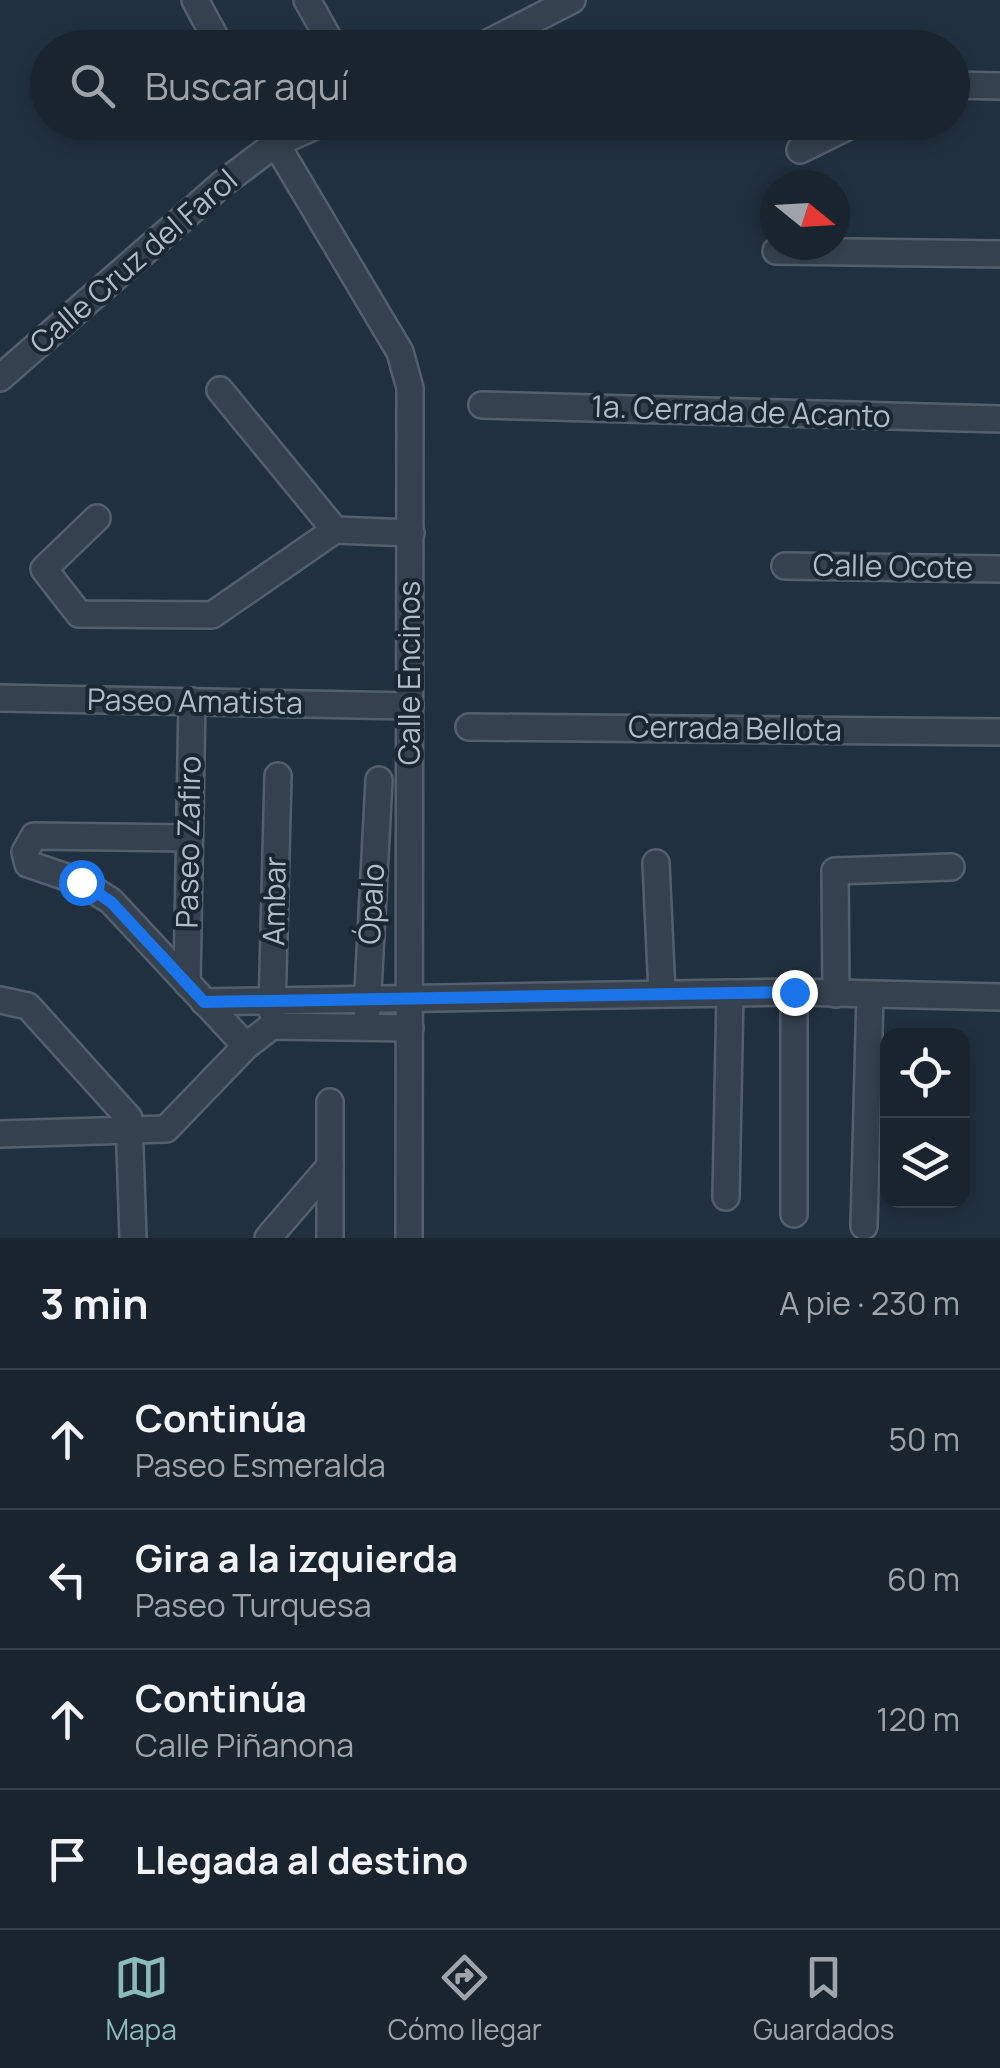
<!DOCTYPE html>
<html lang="es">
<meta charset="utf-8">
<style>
:root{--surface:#19242f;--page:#222c37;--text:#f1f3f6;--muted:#9fa4aa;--line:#37414b;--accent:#8bbbb9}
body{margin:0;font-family:Manrope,sans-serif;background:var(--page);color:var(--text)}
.controls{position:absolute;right:30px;bottom:30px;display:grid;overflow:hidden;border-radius:20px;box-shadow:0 5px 15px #0003}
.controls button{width:90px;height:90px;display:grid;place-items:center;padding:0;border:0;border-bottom:2px solid var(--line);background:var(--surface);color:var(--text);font:50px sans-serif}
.compass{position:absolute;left:760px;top:170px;width:90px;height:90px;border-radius:50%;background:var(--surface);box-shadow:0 5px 15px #0003;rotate:108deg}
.stop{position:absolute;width:30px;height:30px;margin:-22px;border:8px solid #1a73e8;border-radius:50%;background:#fff}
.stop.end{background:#1a73e8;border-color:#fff;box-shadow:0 2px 10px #0008}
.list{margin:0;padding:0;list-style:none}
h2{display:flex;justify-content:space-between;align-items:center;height:130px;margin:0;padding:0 40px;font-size:42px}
h2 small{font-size:32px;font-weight:400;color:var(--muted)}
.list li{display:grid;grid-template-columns:65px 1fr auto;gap:30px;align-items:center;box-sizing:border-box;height:140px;padding:0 40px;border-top:2px solid var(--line)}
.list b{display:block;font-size:38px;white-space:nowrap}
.list p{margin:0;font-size:32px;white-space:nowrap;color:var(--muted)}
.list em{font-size:32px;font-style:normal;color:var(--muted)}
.icon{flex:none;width:55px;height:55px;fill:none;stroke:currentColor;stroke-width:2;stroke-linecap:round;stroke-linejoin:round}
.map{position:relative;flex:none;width:1000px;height:1238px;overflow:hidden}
.search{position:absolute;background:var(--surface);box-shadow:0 5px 15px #0003;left:30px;right:30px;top:30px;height:110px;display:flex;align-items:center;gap:25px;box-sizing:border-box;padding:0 35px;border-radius:55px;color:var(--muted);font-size:38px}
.sheet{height:690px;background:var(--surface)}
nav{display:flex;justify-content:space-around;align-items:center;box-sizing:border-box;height:140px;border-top:2px solid var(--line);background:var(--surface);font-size:28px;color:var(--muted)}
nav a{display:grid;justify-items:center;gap:5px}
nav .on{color:var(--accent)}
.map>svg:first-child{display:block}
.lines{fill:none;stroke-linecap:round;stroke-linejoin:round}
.minor-casing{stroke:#535f6c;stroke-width:30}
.minor{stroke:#35414e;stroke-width:25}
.route{stroke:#1a73e8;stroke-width:12}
.labels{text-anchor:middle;stroke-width:8;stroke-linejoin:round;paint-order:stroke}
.street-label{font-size:30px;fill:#b1bcca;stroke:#1b2633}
</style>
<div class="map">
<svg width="1000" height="1238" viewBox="0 0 1000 1238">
<rect width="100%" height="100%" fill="#21303f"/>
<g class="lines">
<defs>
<g id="minor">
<polyline points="195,0 221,48"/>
<polyline points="307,0 334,48"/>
<polyline points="478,48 572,0"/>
<polyline points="952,85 1000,86"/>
<polyline points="263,122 400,352 410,388 409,1238"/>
<polyline points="800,150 857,122"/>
<polyline points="776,251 1000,254"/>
<polyline points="0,378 222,184 275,144 324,122"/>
<polyline points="220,390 335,530"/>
<polyline points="482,405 1000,419"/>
<polyline points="97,518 44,569 79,614 212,615 335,530 411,533"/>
<polyline points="785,566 1000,569"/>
<polyline points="0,698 410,706"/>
<polyline points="469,727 1000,732"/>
<polyline points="187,838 34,836 25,852 28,864 81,882 111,901 246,1046"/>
<polyline points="656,863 662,994"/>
<polyline points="187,983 192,701"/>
<polyline points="794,992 794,1214"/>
<polyline points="836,994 835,871 951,867"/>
<polyline points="0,1000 28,1006 129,1118 133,1238"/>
<polyline points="204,1002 794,992 1000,997"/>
<polyline points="367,1010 379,780"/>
<polyline points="272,1011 278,776"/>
<polyline points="330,1102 330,1238"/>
<polyline points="0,1134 166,1129 246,1046 272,1026 410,1028"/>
<polyline points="726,1197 730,993"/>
<polyline points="864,1226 870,994"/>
<polyline points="268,1238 330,1166"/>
</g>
</defs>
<!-- minor casing -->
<use href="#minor" class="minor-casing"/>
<!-- minor -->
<use href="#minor" class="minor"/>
</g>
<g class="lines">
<!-- route -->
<polyline class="route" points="81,882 111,902 204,1002 794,992"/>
</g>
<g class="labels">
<!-- street labels -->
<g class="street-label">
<text transform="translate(134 262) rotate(-41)" y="10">Calle Cruz del Farol</text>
<text transform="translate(741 412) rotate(2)" y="10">1a. Cerrada de Acanto</text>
<text transform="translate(893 567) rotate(1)" y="10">Calle Ocote</text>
<text transform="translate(410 673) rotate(-90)" y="10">Calle Encinos</text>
<text transform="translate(195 702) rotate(1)" y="10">Paseo Amatista</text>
<text transform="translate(735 729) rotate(1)" y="10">Cerrada Bellota</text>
<text transform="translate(189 842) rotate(-89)" y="10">Paseo Zafiro</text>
<text transform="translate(275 901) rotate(-89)" y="10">Ambar</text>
<text transform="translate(372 904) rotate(-87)" y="10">Ópalo</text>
</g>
</g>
</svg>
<div class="controls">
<button><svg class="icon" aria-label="locate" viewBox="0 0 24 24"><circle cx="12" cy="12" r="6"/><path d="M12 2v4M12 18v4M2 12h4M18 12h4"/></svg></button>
<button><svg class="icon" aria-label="layers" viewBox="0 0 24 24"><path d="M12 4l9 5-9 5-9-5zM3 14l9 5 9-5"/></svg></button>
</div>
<svg class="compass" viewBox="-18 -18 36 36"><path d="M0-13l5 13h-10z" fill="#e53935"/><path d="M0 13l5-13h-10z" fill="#9fa4aa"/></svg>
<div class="stop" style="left:81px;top:882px"></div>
<div class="stop end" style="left:794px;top:992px"></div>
<div class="search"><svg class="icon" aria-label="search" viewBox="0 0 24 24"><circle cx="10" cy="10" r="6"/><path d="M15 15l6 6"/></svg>Buscar aquí</div>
</div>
<section class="sheet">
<h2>3 min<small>A pie · 230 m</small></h2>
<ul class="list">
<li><svg class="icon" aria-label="ahead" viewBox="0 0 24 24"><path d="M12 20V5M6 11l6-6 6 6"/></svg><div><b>Continúa</b><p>Paseo Esmeralda</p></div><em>50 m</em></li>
<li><svg class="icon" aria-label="left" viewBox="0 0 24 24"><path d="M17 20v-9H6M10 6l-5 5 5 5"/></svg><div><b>Gira a la izquierda</b><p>Paseo Turquesa</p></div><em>60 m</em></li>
<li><svg class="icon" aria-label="ahead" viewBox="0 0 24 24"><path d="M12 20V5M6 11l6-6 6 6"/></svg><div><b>Continúa</b><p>Calle Piñanona</p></div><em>120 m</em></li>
<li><svg class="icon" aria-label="arrive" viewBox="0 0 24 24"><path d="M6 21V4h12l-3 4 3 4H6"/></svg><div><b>Llegada al destino</b></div></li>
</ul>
</section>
<nav>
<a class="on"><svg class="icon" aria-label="map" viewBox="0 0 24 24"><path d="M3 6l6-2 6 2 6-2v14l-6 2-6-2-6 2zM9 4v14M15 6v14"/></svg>Mapa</a>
<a><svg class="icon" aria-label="directions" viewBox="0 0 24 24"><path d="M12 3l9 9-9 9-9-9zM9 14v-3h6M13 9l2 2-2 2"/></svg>Cómo llegar</a>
<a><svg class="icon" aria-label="saved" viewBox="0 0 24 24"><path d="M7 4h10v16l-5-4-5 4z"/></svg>Guardados</a>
</nav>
